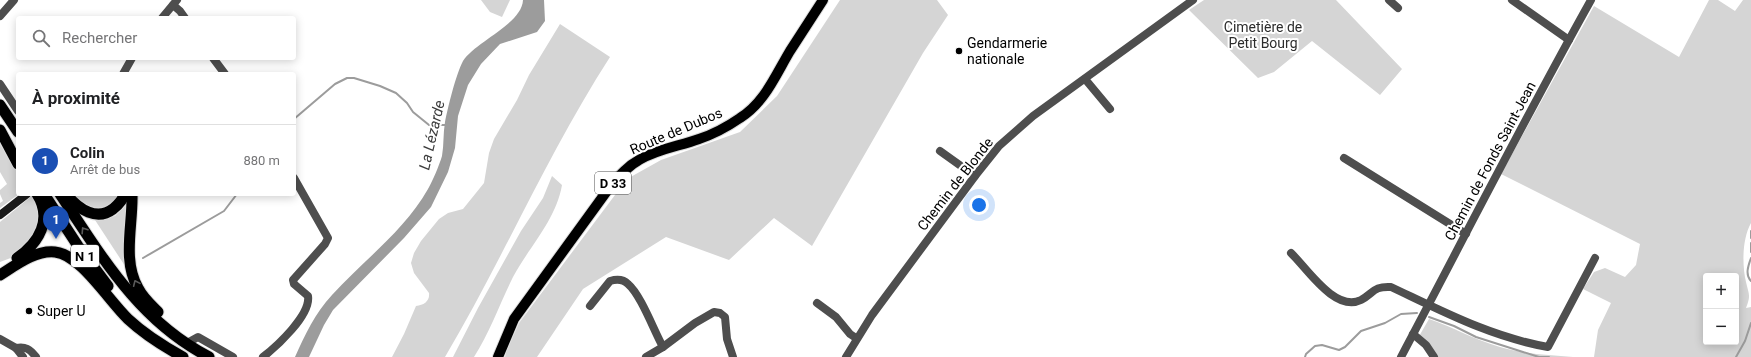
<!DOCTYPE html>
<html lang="fr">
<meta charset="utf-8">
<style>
:root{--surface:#fff;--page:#f6f6f6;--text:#202124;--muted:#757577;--line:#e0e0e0;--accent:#111827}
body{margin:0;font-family:Roboto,sans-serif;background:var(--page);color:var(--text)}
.controls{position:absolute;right:12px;bottom:12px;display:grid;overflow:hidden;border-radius:4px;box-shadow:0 2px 10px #0003}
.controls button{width:36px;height:36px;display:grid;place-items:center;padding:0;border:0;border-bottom:1px solid var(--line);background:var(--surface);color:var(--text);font:20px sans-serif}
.you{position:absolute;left:979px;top:205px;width:14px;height:14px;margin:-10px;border:3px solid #fff;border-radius:50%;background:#1a73e8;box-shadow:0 0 0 6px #1a73e833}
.badge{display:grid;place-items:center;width:26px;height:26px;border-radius:50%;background:var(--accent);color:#fff;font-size:13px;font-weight:700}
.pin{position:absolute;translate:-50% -33px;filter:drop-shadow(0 1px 2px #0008)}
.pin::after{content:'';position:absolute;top:21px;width:14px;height:12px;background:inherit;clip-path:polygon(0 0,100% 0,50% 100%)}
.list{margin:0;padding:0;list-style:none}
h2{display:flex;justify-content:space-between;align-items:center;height:52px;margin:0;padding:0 16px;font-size:17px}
h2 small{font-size:13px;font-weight:400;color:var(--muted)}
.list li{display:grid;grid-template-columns:26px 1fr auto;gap:12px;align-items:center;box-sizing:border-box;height:72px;padding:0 16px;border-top:1px solid var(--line)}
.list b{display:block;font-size:15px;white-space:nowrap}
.list p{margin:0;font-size:13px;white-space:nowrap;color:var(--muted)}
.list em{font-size:13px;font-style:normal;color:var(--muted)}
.icon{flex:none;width:22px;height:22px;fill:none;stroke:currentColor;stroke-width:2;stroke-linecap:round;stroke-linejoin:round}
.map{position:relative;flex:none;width:1751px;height:357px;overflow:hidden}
.search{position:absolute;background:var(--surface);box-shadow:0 2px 10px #0003;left:16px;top:16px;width:280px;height:44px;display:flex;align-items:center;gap:10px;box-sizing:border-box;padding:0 14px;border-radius:4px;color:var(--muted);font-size:15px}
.panel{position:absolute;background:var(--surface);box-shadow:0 2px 10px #0003;left:16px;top:72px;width:280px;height:124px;border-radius:4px}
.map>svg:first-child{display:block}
.green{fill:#d5d5d5;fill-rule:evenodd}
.water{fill:#9c9c9c}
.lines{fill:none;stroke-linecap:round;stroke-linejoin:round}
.stream{stroke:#9c9c9c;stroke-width:2}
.primary-casing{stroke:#dbdbdb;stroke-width:12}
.trunk-casing{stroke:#dbdbdb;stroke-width:13}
.minor{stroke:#4e4e4e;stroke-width:8}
.secondary{stroke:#1b1b1b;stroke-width:8}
.primary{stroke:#000;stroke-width:10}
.trunk{stroke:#000;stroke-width:11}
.oneway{stroke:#595959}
.poi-dot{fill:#000;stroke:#fff;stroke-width:1.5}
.labels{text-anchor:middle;stroke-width:4;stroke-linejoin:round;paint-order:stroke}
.shield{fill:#fff;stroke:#4c4c4c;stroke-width:1}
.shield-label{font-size:13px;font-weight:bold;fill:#000}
.park-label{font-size:14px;fill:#2c2c2c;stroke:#fff}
.poi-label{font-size:14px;fill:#000;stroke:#fff;text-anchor:start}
.street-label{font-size:14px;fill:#000;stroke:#fff}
.water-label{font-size:15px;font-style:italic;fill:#3d3d3d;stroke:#fff}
</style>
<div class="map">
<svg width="1751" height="357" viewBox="0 0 1751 357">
<rect width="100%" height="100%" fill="#fff"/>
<!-- green -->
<g class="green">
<polygon points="481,0 510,0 502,17 490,12"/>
<polygon points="840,0 937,0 948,15 923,53 812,246 774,218 729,260 666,237 583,289 537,357 505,357 506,352 519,323 627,179 661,160 740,132 777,96"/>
<polygon points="1204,0 1336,0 1402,69 1380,95 1312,41 1274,72 1258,78 1189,10"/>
<path d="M1709 0H1718L1735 11 1743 0H1751V223C1742 239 1742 265 1746 282 1749 295 1751 295 1746 308L1751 307V357H1594L1598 330 1611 303 1583 289 1594 272 1605 268 1625 277 1636 265 1640 244 1501 174 1594 6 1679 57ZM1706 276H1736V342H1706Z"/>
<path d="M560 24 610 57C548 153 503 259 445 357H392L404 334 416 306C424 305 430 301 429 293L414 273 411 263 414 253 421 241 439 219 448 213 463 209 484 183 489 153 494 139 517 100 529 75Z"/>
<polygon points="0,144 18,172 19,194 0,208 0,203 3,201 0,194 0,190 7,184 0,172"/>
<path d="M552 176 562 185C556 220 529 247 513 277 500 303 490 332 474 357H453L478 308 521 231 543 198Z"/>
<polygon points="34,194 40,211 37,232 16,256 0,262 0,222"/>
<polygon points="72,194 120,194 111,206 93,211"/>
<polygon points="128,203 127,269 95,220 115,216"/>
<path d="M1429 319C1453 327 1475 340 1500 347 1524 354 1549 355 1573 357H1434L1418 338Z"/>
</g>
<!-- water -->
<path class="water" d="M523 0H544L545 21 537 32 500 44 481 64 468 85 458 116 455 148 448 172 431 207 404 238 333 310 324 325 309 357H295C305 335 315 313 332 295 364 260 404 231 428 189 433 180 439 166 442 156 444 145 443 133 445 122 448 107 456 74 463 61 476 41 522 24 523 0Z"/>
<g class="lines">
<!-- stream -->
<g class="stream">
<polyline points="294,119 335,84 347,78 354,78 380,86 396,93 407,103 413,112 429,125 447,125"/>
<polyline points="1751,231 1751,238"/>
<polyline points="1751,243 1751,252"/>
<polyline points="143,258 224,211 237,194"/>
<path d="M1751 258C1748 266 1745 275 1751 281"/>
<polyline points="1429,317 1454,326 1476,337 1523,352 1539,357 1549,357"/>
<polyline points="1305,357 1306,354 1315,346 1322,345 1339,350 1345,347 1361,331 1385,323 1401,314 1417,313"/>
<polyline points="1736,357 1745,341 1751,323"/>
</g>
<defs>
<path id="primary" d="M498 357 514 319 612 184C620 175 628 166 639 160 657 149 680 146 699 139 714 134 727 127 740 118 765 102 775 76 790 51 801 34 812 17 823 0"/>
<g id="trunk">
<polyline points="0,105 18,132"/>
<polyline points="0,130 18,164"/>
<polyline points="44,194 78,246 108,286"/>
<path d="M60 194C102 257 139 321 209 357"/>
<path d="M132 194C133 225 122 260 138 288 143 298 151 305 158 312"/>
<path d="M67 195C79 210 97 221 113 209 118 205 123 200 124 194"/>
<path d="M17 258C39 243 53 219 37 194"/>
<path d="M0 275C16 265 35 250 55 252 80 254 109 301 128 319 144 334 163 346 183 357"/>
</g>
</defs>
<!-- primary casing -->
<use href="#primary" class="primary-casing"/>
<!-- trunk casing -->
<use href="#trunk" class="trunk-casing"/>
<!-- minor -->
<g class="minor">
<polyline points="1389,0 1398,8"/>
<polyline points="1512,0 1569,40"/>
<polyline points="173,5 180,11 185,18"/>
<polyline points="0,16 14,0"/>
<polyline points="162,18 177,0"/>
<polyline points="213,58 225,74"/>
<polyline points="123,74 132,58"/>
<polyline points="1085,79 1110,109"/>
<polyline points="0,84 18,111"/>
<polyline points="940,151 975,176"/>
<polyline points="1344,158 1466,234"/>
<path d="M1291 253C1306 267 1335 313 1361 300 1374 293 1373 286 1391 287 1442 311 1491 337 1548 347L1595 258"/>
<polyline points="817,303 836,317 850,334 856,338"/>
<path d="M590 306 610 281C617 279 623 279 628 284 641 295 654 331 663 347"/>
<polyline points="1413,334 1426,345 1434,357"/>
<polyline points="0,339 16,348 23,357"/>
<polyline points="189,342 198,337 233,357"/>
<path d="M16 348C25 346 30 349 36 357"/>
<path d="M263 357C277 346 311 315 308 296L294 284 293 280 325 244 328 238 294 178"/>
<polyline points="646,357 663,347 695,323 714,312 720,313 725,317 727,339 733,357"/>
<polyline points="846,357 872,315 975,176 999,146 1033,116 1193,0"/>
<path d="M1401 357C1464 238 1525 118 1591 0"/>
</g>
<!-- secondary -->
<polyline class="secondary" points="0,215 27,194"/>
<!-- primary -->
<use href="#primary" class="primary"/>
<!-- trunk -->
<use href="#trunk" class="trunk"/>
</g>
<!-- one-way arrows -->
<defs><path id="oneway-chevron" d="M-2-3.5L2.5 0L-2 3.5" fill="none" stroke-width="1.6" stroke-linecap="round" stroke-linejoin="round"/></defs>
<g class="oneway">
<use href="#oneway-chevron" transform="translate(84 230) rotate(-123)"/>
<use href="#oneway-chevron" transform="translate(136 283) rotate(-114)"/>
</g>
<!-- markers -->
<g class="poi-dot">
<circle cx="959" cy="51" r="4"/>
<circle cx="29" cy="311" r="4"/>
</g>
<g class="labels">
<!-- shield labels -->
<g class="shield">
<rect x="595" y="172" width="36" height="22" rx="3"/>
<rect x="71" y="245" width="28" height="22" rx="3"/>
</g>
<g class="shield-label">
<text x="613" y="188">D 33</text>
<text x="85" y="261">N 1</text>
</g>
<!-- park labels -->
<g class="park-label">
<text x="1263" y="32">Cimetière de<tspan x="1263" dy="16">Petit Bourg</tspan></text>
</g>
<!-- poi labels -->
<g class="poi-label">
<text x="967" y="48">Gendarmerie<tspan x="967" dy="16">nationale</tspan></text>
<text x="37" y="316">Super U</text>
</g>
<!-- street labels -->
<g class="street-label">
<text transform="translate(676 131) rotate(-23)" y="5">Route de Dubos</text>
<text transform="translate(1490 161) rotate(-62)" y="5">Chemin de Fonds Saint-Jean</text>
<text transform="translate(955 184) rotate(-52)" y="5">Chemin de Blonde</text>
</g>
<!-- water labels -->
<g class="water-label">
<text transform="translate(432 135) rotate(-77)" y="5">La Lézarde</text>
</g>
</g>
</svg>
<div class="controls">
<button>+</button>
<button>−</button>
</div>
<div class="you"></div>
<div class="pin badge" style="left:56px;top:239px;background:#1a4fb4">1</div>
<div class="search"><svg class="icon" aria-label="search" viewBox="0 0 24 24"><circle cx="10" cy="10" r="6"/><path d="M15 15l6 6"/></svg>Rechercher</div>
<section class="panel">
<h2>À proximité<small></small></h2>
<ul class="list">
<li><span class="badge" style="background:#1a4fb4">1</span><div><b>Colin</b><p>Arrêt de bus</p></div><em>880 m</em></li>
</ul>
</section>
</div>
